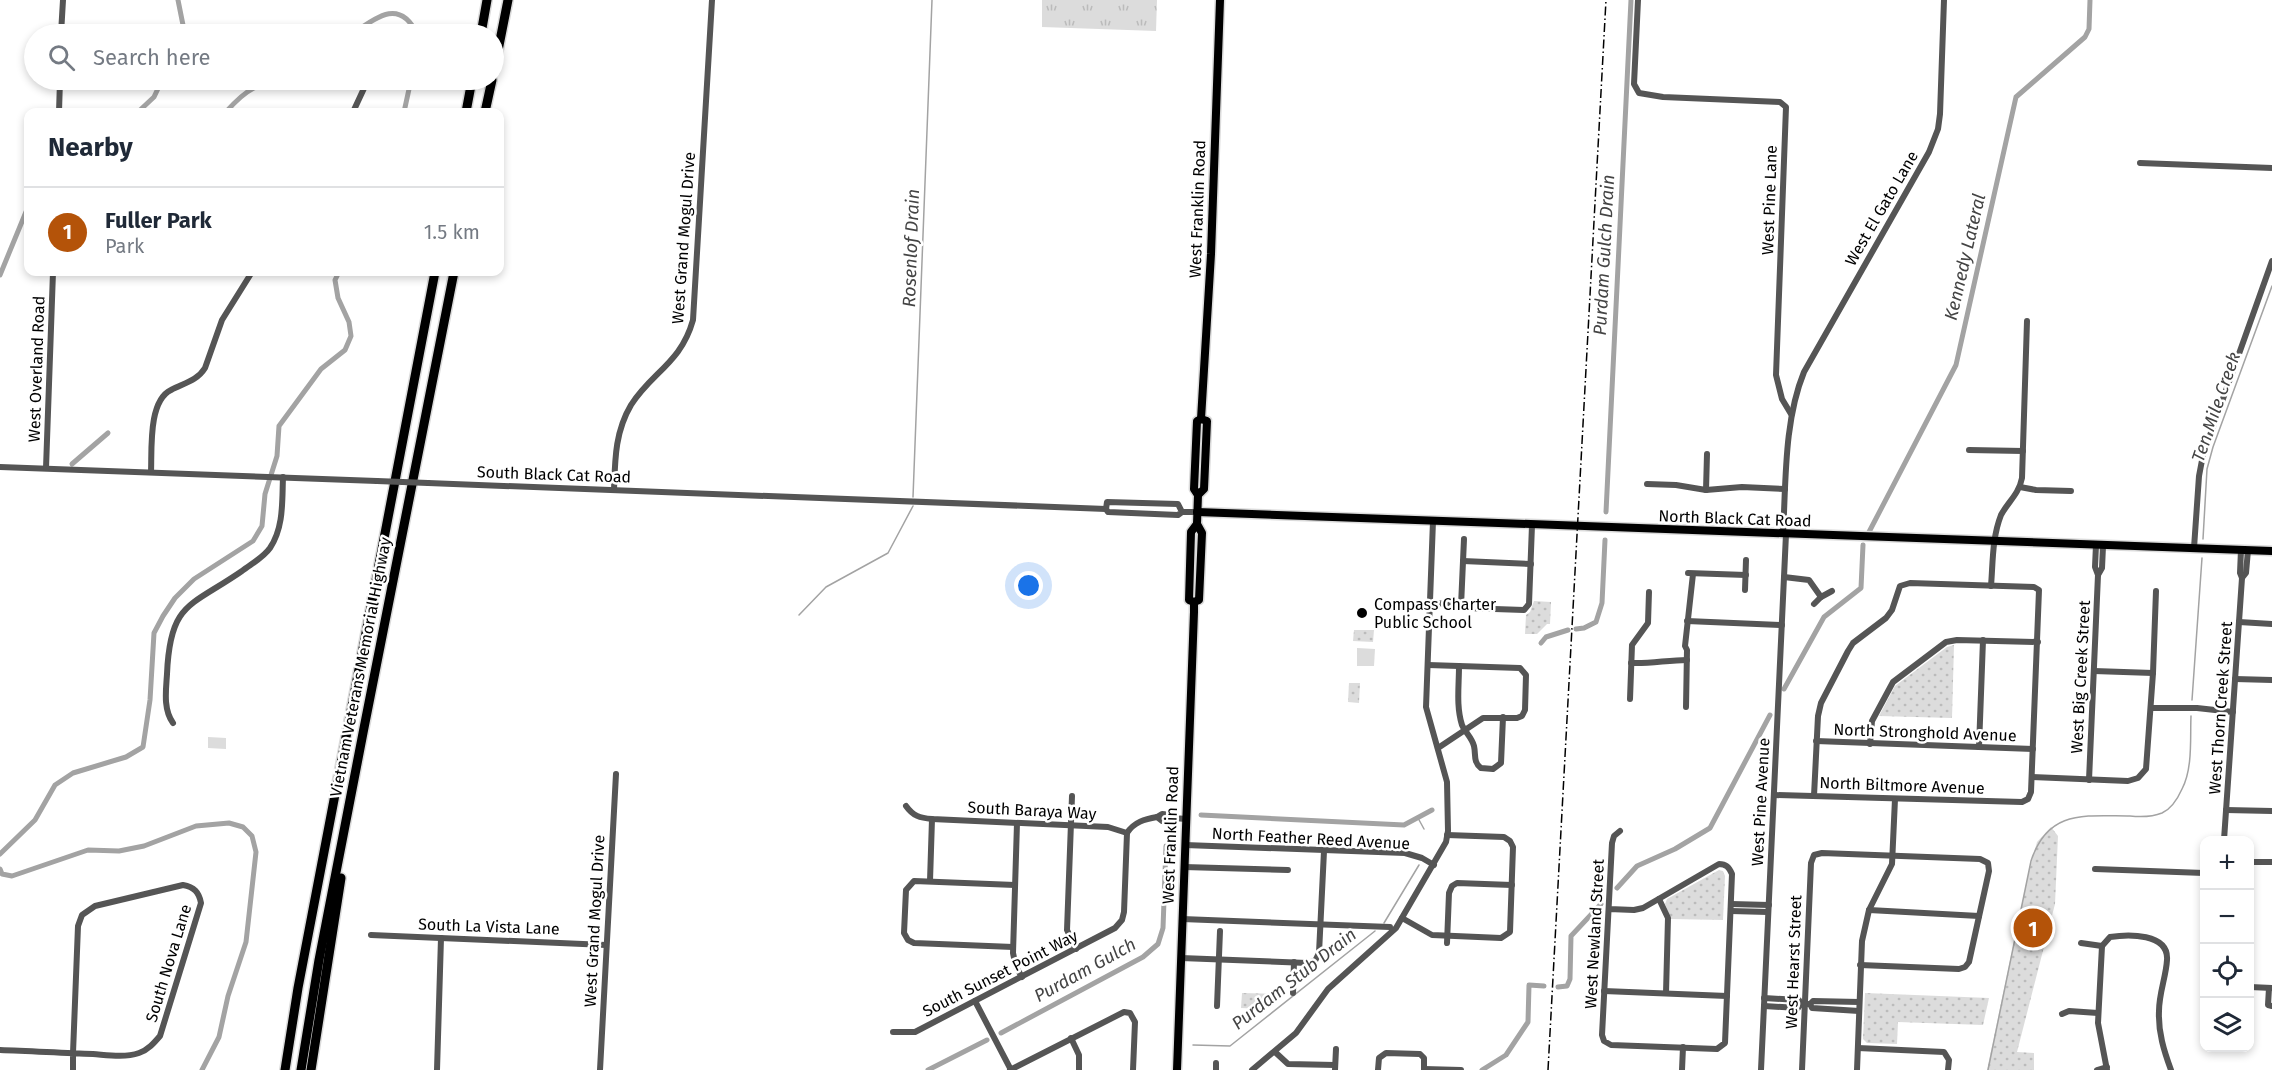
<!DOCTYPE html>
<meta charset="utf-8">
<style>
:root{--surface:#fff;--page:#f6f6f7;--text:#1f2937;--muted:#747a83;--line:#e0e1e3;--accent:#b45309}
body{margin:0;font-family:"Fira Sans",sans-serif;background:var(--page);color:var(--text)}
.controls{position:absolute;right:18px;bottom:18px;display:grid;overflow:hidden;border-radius:12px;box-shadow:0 3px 9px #0003}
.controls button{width:54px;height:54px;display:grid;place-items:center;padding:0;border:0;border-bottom:2px solid var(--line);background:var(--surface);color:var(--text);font:30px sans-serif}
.you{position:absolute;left:1029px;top:586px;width:21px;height:21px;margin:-15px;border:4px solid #fff;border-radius:50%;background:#1a73e8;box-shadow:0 0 0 9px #1a73e833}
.badge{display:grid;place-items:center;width:39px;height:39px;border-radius:50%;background:var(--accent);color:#fff;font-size:20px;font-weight:700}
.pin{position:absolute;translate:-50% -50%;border:3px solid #fff;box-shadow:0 2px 6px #0006}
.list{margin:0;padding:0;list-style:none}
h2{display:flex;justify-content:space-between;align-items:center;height:78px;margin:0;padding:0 24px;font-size:26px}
h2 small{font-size:20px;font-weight:400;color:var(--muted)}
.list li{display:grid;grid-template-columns:39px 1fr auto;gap:18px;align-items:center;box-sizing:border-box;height:90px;padding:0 24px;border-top:2px solid var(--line)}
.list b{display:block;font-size:22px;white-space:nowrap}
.list p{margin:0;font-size:20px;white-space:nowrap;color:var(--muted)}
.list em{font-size:20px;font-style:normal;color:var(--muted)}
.icon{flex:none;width:33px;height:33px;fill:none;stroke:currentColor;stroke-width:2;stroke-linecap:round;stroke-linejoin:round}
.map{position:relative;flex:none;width:2272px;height:1070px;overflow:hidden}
.search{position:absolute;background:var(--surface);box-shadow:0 3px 9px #0003;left:24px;top:24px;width:480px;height:66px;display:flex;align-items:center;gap:15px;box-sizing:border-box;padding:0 21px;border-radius:33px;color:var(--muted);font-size:22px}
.panel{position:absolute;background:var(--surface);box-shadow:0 3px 9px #0003;left:24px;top:108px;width:480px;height:168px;border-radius:12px}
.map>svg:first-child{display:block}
.grass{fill:url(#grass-tufts)}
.park{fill:url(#park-dots)}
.pitch{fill:#dcdcdc}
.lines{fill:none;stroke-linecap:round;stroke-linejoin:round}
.stream{stroke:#a3a3a3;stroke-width:1.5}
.canal{stroke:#a3a3a3;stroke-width:5}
.major-casing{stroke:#dbdbdb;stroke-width:11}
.highway-casing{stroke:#dbdbdb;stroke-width:12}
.minor{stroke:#555;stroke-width:6}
.major{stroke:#000;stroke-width:8}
.highway{stroke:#000;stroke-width:9}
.rail{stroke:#000;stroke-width:1.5;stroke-dasharray:9 3 1.5 3;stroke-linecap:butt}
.minor-bridge{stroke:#555;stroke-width:6}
.poi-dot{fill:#000;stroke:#fff;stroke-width:2}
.labels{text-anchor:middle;stroke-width:5;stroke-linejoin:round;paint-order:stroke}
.street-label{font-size:16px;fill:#000;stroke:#fff}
.poi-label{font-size:16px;fill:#000;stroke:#fff;text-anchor:start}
.water-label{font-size:18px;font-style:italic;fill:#444;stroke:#fff}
</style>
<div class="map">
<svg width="2272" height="1070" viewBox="0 0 2272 1070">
<defs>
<pattern id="grass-tufts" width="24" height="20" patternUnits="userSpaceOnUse" patternTransform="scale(1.5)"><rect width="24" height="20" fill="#dcdcdc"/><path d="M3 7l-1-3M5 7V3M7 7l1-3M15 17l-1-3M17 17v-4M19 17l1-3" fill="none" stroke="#bbb"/></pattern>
<pattern id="park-dots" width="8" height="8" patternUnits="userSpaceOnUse" patternTransform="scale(1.5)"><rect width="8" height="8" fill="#dcdcdc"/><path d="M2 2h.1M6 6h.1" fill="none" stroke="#bbb" stroke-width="1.8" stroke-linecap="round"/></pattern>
</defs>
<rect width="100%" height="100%" fill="#fff"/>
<!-- grass -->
<polygon class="grass" points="1042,0 1157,0 1156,31 1042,27"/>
<!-- park -->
<g class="park">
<polygon points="1534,601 1551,602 1550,624 1547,624 1537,634 1525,634 1526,615 1530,612"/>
<polygon points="1354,630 1374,630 1373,642 1353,641"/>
<polygon points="1954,645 1952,718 1879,716 1895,686 1947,647"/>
<polygon points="1349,683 1360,683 1359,703 1348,702"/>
<polygon points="2051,827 2058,836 2055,904 2017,1052 2034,1053 2034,1070 1987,1070 2028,875 2037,842"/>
<polygon points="1719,870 1723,871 1725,876 1723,920 1671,919 1665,904 1667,899"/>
<polygon points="1242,993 1281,994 1280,998 1265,1009 1241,1008"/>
<polygon points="1865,993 1989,998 1983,1025 1898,1022 1897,1044 1867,1043 1863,1039"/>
</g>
<!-- pitch -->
<g class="pitch">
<polygon points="1357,648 1375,649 1374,666 1357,666"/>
<polygon points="208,737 226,738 226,749 208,748"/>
</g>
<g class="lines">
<!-- stream -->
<g class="stream">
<polyline points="913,497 932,0"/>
<polyline points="2203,539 2207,469 2213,447 2272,286"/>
<polyline points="799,615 826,587 888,553 913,506"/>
<polyline points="2192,700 2202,558"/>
<polyline points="1418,818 1424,829"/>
<polyline points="1384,923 1419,865"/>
<polyline points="1193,1045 1230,1046 1375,931"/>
<path d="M1988 1070 2031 861C2048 809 2085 816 2130 816 2140 817 2152 817 2162 813 2171 809 2178 798 2182 789 2193 768 2190 738 2191 716"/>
</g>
<!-- canal -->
<g class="canal">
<polyline points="178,0 183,25 181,34"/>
<path d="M353 34C379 14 401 0 417 34"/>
<polyline points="138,112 154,97 162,80"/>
<path d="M226 112C247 88 258 83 289 80"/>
<polyline points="404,112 411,80"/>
<polyline points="0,275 28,207"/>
<polyline points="72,464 108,433"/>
<polyline points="1606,512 1631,0"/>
<polyline points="1869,532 1956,365 2016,97 2085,37 2089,29 2090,0"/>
<polyline points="1576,629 1584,628 1596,622 1602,603 1605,540"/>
<polyline points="1541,643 1546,637 1568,630"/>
<polyline points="1784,689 1824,617 1861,588 1863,545"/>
<polyline points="1201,815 1404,825 1432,810"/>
<polyline points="0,854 35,820 55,785 73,773 126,757 143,747 150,700 154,633 163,616 175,598 194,579 253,541 262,526 265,494 277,456 279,426 321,369 345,350 351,336 349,322 338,298 335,280 339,272"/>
<polyline points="0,869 2,874 12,876 88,850 119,851 144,846 196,826 229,823 243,827 252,836 256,852 246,942 228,996 219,1037 202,1070"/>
<polyline points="1617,888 1637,866 1675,849 1710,828 1770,715"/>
<polyline points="1558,987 1567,986 1570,979 1571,936 1601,904"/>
<polyline points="1001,1033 1143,957 1158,944 1163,928 1166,846"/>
<polyline points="928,1070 987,1040"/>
<polyline points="1482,1070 1506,1055 1528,1022 1529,985 1544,986"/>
</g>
<defs>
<g id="major">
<polyline points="1201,419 1211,254 1220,0"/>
<polyline points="1197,512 2272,551"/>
<polyline points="1197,524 1198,495 1194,489 1197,421 1201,419 1207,421 1204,489 1198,495"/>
<polyline points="1177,1070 1194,612 1194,602 1199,600 1202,533 1197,524 1191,532 1189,600 1194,602"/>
</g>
<g id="highway">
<polyline points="481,34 487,0"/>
<polyline points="494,71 508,0"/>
<polyline points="466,112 472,80"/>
<polyline points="485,112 492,80"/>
<polyline points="285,1070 298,988 435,272"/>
<polyline points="301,1070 319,960 363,733 454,272"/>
<polyline points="311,1070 341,878"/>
</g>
</defs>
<!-- major casing -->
<use href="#major" class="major-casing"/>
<!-- highway casing -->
<use href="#highway" class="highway-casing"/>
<!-- minor -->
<g class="minor">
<polyline points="1638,0 1634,84 1639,93 1663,97 1780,102 1786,107 1776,375 1782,399 1791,414"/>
<polyline points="61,34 63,0"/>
<polyline points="59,112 60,80"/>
<polyline points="353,112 366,84"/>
<polyline points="2140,163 2272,168"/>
<polyline points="1969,450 2023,451"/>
<polyline points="0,467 377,481"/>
<polyline points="46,468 53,272"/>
<path d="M151 472C152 450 148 401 171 390 184 383 197 381 205 368L222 320 252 272"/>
<polyline points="428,483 1106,509"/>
<polyline points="1647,484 1676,485 1706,490 1742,487 1785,489"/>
<polyline points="2020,487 2036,490 2071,491"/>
<path d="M614 490C615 460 615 432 631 405 652 372 681 363 693 320L712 0"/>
<polyline points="1706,490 1707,454"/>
<polyline points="1182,512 1178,504 1107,502 1106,509 1108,512 1178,515 1182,512 1197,512"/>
<path d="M1783 534C1786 481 1784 421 1804 372L1929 152 1938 129 1940 114 1944 0"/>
<polyline points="2096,545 2095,567 2098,575 2102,568 2103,546"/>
<polyline points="2194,548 2199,476 2203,455 2272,261"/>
<polyline points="2241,550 2240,573 2242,578 2246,573 2248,550"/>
<polyline points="1463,561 1531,564"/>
<polyline points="1688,573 1746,575"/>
<polyline points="1784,577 1809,580 1821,597"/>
<path d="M1991 586C1993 562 1992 538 2001 515 2008 502 2019 494 2022 478L2027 321"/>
<polyline points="1745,590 1746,560"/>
<polyline points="1430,603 1454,604 1465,608 1524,610 1529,604 1532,525"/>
<polyline points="1814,604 1821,597 1832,591"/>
<polyline points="1461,606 1464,539"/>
<polyline points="1687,621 1782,625"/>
<polyline points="2239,622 2272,624"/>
<path d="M1631 663C1650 664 1668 660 1687 660"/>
<polyline points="1428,665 1520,668 1526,675 1525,710 1522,716 1517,718 1483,718 1438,748"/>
<path d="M1459 666C1459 686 1456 706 1462 725 1465 732 1472 738 1474 746 1476 755 1473 762 1481 768L1493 769 1501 763 1503 717"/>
<polyline points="2094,671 2153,673"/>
<polyline points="2235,679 2272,680"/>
<polyline points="1630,699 1632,645 1648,623 1649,592"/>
<polyline points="1686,707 1687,650 1685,646 1693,574"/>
<polyline points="2151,708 2197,708 2233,712"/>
<path d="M173 723C163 709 166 690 167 674 170 602 190 607 242 571 251 564 263 558 270 548 284 527 282 501 283 477"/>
<polyline points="1816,741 2033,749"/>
<polyline points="1870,744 1872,721 1893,682 1946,642 1957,640 2038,642"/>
<polyline points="1979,747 1983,640"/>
<polyline points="2032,777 2128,781 2138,778 2146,769 2153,673 2156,591"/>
<polyline points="2089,780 2098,575"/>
<path d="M1774 795C1856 798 1939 800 2022 802L2028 799 2031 792 2039 590 2034 587 1910 583 1900 586 1892 610 1886 618 1853 643 1848 651 1821 703 1818 716 1814 796"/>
<polyline points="1072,796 1067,930 1076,949"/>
<path d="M906 806C913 816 920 818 932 819L1108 827 1127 833C1134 822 1145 819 1157 817"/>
<polyline points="2226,810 2272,811"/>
<polyline points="1174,818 1173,822 1162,821 1157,817 1162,814 1173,815 1174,818 1186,819"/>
<polyline points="1017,823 1013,953 1016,967 1022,977"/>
<polyline points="2224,840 2242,578"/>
<polyline points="1185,845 1405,853 1422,858 1434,865"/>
<polyline points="2250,862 2272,862"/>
<polyline points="1184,867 1288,870"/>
<polyline points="2095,869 2204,873"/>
<polyline points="930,881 932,819"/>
<polyline points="1659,899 1668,918 1666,993"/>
<polyline points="1731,904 1769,905"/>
<path d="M1609 909 1634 910 1643 908 1719 864C1726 864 1729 867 1732 874L1725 1043 1717 1049 1611 1045 1604 1041 1602 1035 1612 843 1614 836 1620 831"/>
<polyline points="1869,910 1979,916"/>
<polyline points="1731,911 1768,912"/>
<polyline points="1402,918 1432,935 1501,938 1510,932 1513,847 1510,841 1504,837 1447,835"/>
<polyline points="1182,919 1390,927"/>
<polyline points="371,935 606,945"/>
<polyline points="1447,943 1449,893 1452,886 1457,883 1512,885"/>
<polyline points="2081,943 2102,946"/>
<path d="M2102 946 2110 937C2128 934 2169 933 2167 960 2166 977 2159 993 2159 1011 2158 1032 2164 1051 2171 1070"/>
<polyline points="2102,946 2098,1023 2107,1070"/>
<polyline points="1013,947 914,943 908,940 904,933 906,890 914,881 1015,885"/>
<polyline points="1181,958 1307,963 1315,961 1319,953 1324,851"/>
<polyline points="2250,987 2272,988"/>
<polyline points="2269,988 2268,1005 2272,1006"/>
<polyline points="1604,991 1727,996"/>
<polyline points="1293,993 1294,962"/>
<polyline points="1764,998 1799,1000 1801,1004"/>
<polyline points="975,1001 1011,1070"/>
<polyline points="1810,1004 1812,1008 1859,1011"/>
<polyline points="1217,1006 1220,931"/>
<polyline points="1764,1006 1798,1008 1801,1004 1810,1004 1813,1001 1859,1002"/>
<polyline points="2062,1014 2069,1011 2098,1013"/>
<polyline points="893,1032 915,1032 1115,928 1122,920 1124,912 1127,833"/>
<polyline points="1071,1038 1079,1055 1079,1070"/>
<polyline points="1858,1048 1944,1052 1949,1060 1948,1070"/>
<path d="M0 1050C31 1051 62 1053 93 1054 107 1055 124 1058 139 1053 148 1050 154 1043 160 1036L201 903C199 892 194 887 183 885L95 906 82 915 78 926 73 1053V1070"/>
<polyline points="1275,1052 1288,1064 1335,1065"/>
<polyline points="1424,1069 1461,1070"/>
<polyline points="437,1070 441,938"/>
<polyline points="600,1070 616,774"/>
<polyline points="1010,1070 1124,1012 1130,1013 1135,1022 1133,1070"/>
<polyline points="1216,1070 1216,1063"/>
<polyline points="1252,1070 1296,1033 1328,989 1396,928 1446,842 1448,831 1447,782 1426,707 1433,521"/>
<polyline points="1335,1070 1336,1049"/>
<polyline points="1378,1070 1379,1058 1386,1053 1420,1054 1424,1058 1424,1070"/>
<polyline points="1682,1070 1683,1047"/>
<polyline points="1761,1070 1786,534"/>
<polyline points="1802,1070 1811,863 1814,855 1822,853 1980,859 1988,863 1989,871 1969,962 1965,967 1959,969 1860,965"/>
<polyline points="1857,1070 1862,941 1869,910 1892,864 1895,799"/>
<polyline points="2097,1070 2107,1067"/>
</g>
<!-- major -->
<use href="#major" class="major"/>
<!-- highway -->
<use href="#highway" class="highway"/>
<!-- rail -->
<polyline class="rail" points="1548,1070 1606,0"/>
<!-- minor-bridge -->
<polyline class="minor-bridge" points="377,481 428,483"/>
</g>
<!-- markers -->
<circle class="poi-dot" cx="1362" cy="613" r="6"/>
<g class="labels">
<!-- street labels -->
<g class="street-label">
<text transform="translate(1769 200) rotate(-88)" y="6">West Pine Lane</text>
<text transform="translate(1881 208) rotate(-60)" y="6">West El Gato Lane</text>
<text transform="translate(1197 209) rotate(-88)" y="6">West Franklin Road</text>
<text transform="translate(683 238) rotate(-86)" y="6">West Grand Mogul Drive</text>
<text transform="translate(36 369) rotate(-88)" y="6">West Overland Road</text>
<text transform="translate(554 474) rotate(2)" y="6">South Black Cat Road</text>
<text transform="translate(1735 518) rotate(2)" y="6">North Black Cat Road</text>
<text transform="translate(360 667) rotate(-79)" y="6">Vietnam Veterans Memorial Highway</text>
<text transform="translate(2080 677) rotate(-87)" y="6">West Big Creek Street</text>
<text transform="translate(2220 708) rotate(-86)" y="6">West Thorn Creek Street</text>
<text transform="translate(1925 732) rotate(2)" y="6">North Stronghold Avenue</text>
<text transform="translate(1902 785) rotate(2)" y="6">North Biltmore Avenue</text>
<text transform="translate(1760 802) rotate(-87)" y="6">West Pine Avenue</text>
<text transform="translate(1032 810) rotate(3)" y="6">South Baraya Way</text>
<text transform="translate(1170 835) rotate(-88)" y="6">West Franklin Road</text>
<text transform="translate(1311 838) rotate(3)" y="6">North Feather Reed Avenue</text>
<text transform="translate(594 921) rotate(-87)" y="6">West Grand Mogul Drive</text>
<text transform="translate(489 926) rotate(2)" y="6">South La Vista Lane</text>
<text transform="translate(1594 934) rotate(-87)" y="6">West Newland Street</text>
<text transform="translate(1793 962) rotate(-88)" y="6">West Hearst Street</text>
<text transform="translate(168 963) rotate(-73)" y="6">South Nova Lane</text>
<text transform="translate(1000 973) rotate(-27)" y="6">South Sunset Point Way</text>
</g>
<!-- poi labels -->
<g class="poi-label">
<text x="1374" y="610">Compass Charter<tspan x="1374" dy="18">Public School</tspan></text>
</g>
<!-- water labels -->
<g class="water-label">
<text transform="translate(911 248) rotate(-88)" y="6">Rosenlof Drain</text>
<text transform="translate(1604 255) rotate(-87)" y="6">Purdam Gulch Drain</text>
<text transform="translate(1965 257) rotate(-77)" y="6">Kennedy Lateral</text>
<text transform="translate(2216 407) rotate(-71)" y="6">Ten Mile Creek</text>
<text transform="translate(1085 970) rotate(-29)" y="6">Purdam Gulch</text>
<text transform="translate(1294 979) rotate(-38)" y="6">Purdam Stub Drain</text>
</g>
</g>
</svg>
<div class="controls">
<button>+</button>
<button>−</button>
<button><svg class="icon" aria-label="locate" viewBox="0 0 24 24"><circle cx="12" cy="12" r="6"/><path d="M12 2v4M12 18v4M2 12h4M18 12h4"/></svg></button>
<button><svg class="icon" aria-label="layers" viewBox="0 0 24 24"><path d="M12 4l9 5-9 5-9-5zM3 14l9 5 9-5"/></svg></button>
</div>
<div class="you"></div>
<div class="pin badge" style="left:2033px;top:928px">1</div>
<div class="search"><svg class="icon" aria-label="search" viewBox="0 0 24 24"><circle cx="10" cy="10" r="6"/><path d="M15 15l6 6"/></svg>Search here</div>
<section class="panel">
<h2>Nearby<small></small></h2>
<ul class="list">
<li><span class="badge">1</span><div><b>Fuller Park</b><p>Park</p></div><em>1.5 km</em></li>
</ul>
</section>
</div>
